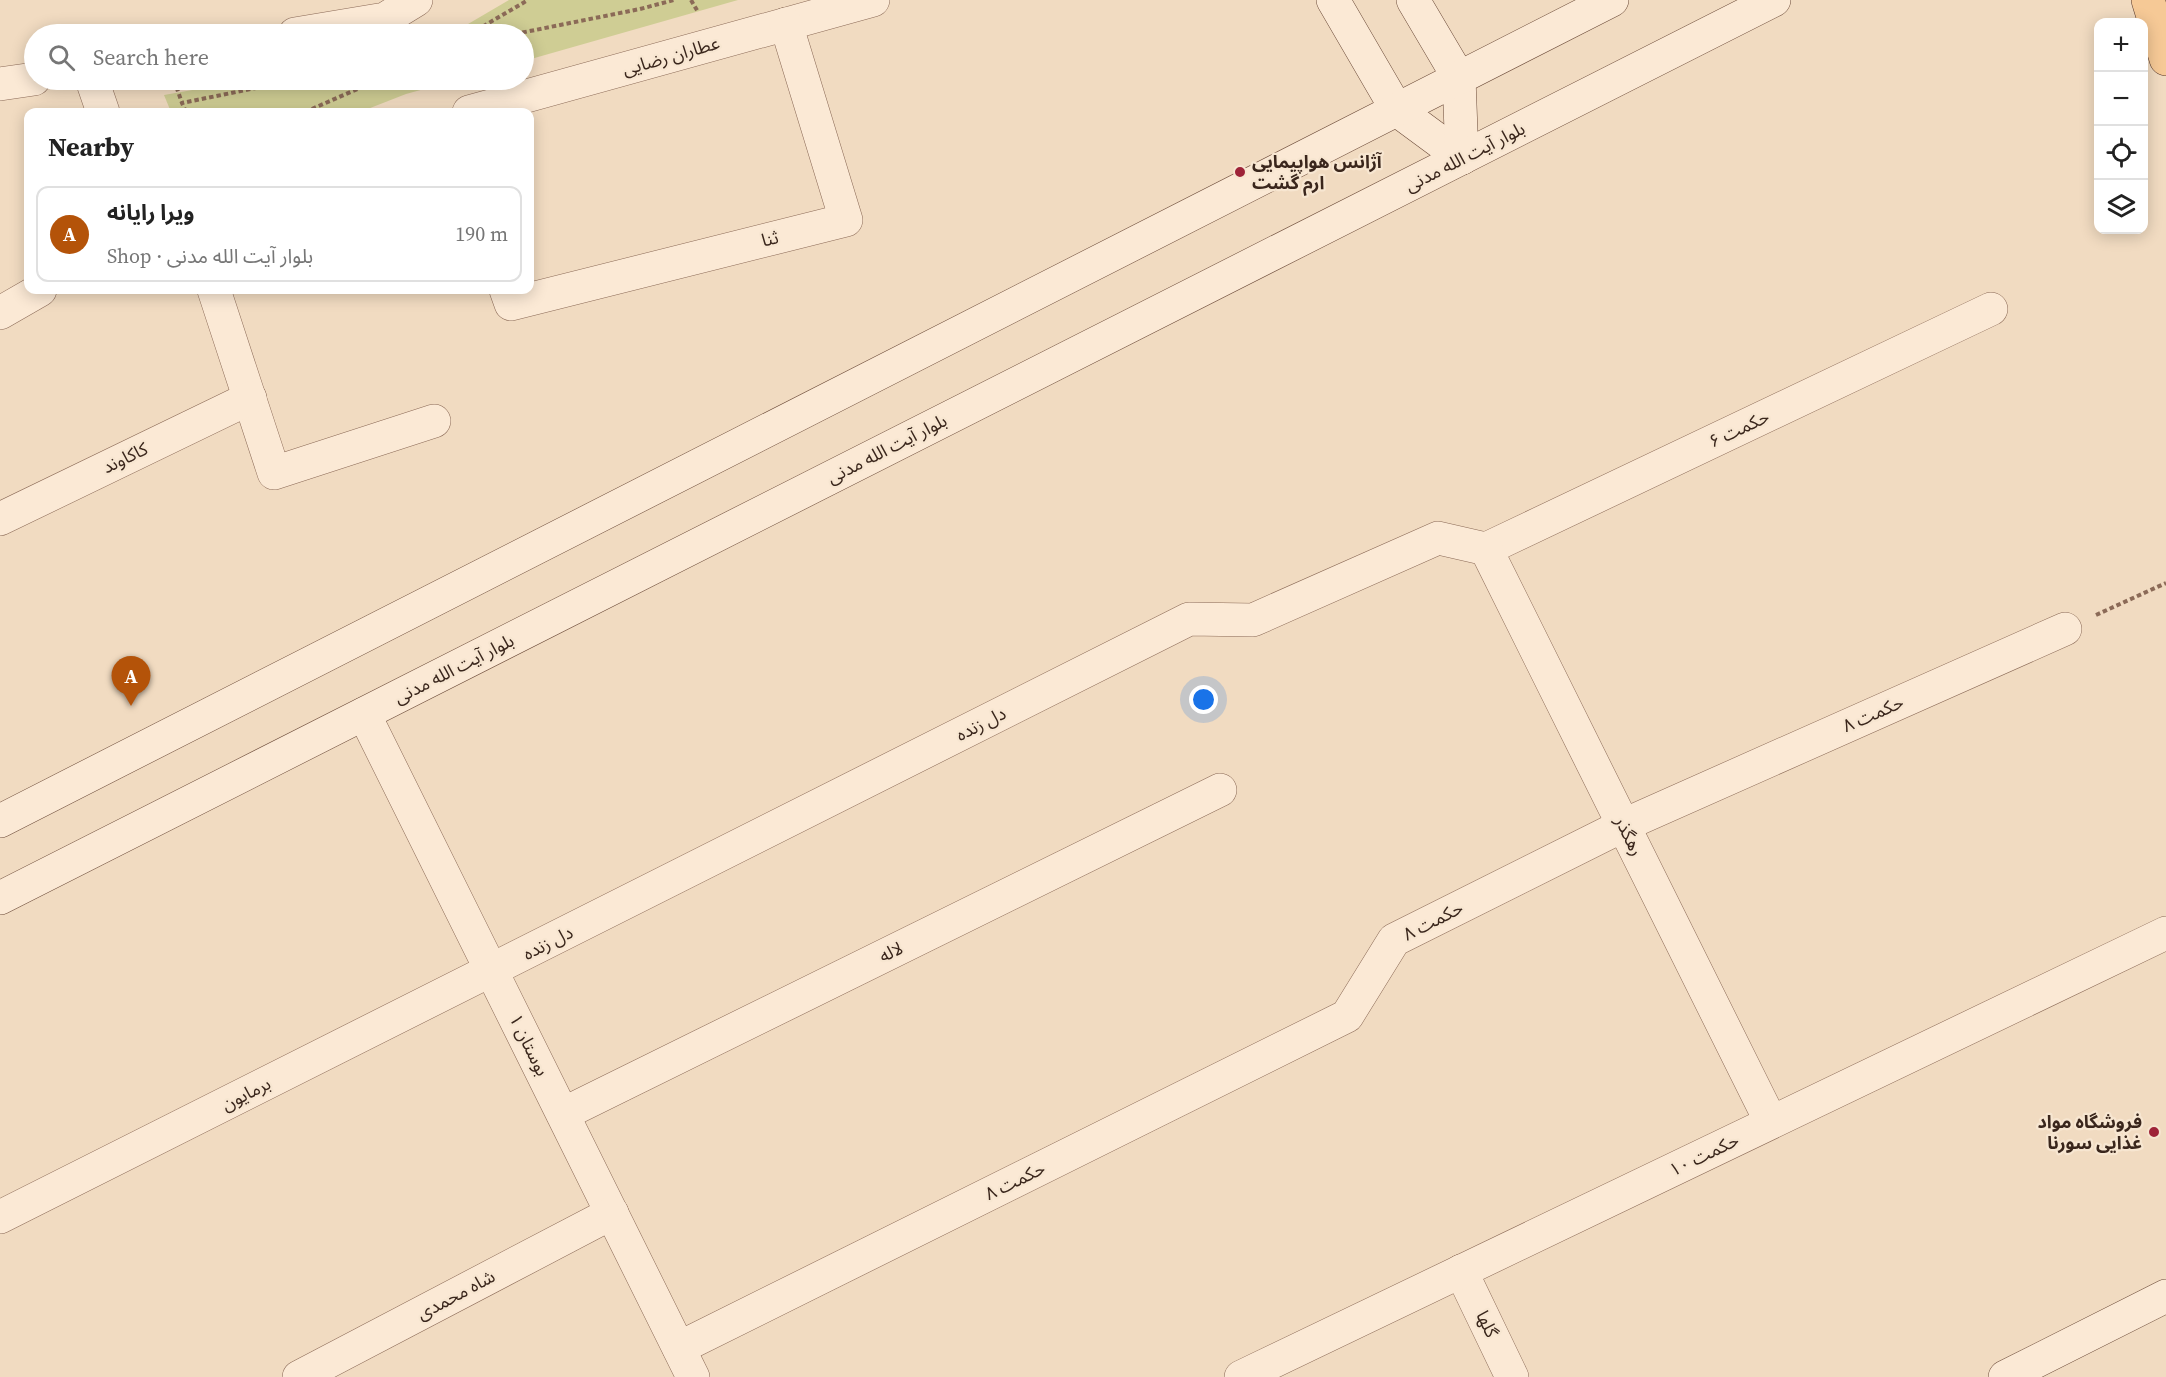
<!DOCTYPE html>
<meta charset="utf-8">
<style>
:root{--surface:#fff;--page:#f2f2f2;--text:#222;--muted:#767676;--line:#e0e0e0;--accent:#b45309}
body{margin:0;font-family:"Source Serif 4","Noto Sans Arabic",serif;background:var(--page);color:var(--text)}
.controls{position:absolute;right:18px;top:18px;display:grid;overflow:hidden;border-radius:12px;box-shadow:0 3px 15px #0003}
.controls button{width:54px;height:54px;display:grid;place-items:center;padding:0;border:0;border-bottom:2px solid var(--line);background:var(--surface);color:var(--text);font:30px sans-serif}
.you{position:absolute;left:1204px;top:700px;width:21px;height:21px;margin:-15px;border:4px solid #fff;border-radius:50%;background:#1a73e8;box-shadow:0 0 0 9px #1a73e833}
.badge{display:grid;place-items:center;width:39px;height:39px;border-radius:50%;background:var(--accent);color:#fff;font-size:20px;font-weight:700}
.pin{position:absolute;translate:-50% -50px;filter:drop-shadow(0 2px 3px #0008)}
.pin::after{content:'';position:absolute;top:32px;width:21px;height:18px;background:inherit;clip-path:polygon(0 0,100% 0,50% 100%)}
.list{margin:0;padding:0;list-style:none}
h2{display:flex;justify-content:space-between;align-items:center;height:78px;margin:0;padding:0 24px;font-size:26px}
h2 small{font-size:20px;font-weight:400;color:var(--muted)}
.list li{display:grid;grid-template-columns:39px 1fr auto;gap:18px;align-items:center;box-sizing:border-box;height:96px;margin:0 12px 12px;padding:0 12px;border:2px solid var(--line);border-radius:12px}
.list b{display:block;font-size:22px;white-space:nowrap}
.list p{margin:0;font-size:20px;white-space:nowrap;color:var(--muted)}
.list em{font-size:20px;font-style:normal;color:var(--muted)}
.icon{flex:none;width:33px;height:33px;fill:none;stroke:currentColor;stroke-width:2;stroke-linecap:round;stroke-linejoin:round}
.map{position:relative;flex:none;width:2166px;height:1377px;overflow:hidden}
.search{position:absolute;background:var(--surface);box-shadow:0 3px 15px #0003;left:24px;top:24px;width:510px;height:66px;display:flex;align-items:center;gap:15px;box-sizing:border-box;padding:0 21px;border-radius:33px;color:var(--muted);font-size:22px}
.panel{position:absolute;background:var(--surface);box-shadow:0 3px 15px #0003;left:24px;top:108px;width:510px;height:186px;border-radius:12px}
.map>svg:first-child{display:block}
.green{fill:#cfcd94}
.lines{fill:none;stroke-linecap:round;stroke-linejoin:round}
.street-casing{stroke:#8b6a57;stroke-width:34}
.secondary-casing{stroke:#6d4c3a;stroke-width:34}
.primary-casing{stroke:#58392c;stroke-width:34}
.path{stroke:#8b6a57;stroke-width:4;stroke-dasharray:4.5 3;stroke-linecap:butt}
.street{stroke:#fbe9d5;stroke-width:33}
.secondary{stroke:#fbe9d5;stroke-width:33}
.primary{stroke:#f6c996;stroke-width:33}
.poi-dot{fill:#9e2338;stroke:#f7e6d1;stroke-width:2}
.labels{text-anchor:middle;stroke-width:4.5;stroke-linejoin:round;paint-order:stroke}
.street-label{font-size:18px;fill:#3a261c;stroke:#f7e6d1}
.poi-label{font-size:18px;font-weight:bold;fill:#3a261c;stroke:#f7e6d1;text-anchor:start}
</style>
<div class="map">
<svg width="2166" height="1377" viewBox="0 0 2166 1377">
<rect width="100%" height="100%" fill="#f1dbc1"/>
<!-- green -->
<g class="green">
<polygon points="509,0 738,0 524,61 524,34 451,34"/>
<polygon points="249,80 457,80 406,94 360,112 171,112 164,95"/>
</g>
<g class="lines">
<defs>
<g id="street">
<polyline points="295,34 385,19 416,0"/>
<polyline points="92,80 103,112"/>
<polyline points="0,84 34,79"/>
<polyline points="469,112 873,0"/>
<polyline points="214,290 274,473 434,421"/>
<polyline points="506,290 511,304 846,220 786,24"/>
<polyline points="0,313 40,290"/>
<polyline points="0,519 250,398"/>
<polyline points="1486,549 1771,1122"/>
<polyline points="1486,549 1991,309"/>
<polyline points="364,714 693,1377"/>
<polyline points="563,1114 1220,790"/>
<polyline points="0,1217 1189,619 1253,620 1438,538 1486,549"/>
<polyline points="1461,1271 1512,1377"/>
<polyline points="679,1348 1347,1016 1394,940 1624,825 2065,629"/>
<polyline points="299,1377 612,1213"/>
<polyline points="1241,1377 2166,933"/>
</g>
<g id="secondary">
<polyline points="1333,0 1397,110 1462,158"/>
<polyline points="1413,0 1459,78 1462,158"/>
<polyline points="0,821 1612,0"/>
<polyline points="0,898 1774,0"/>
<polyline points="2005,1377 2166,1296"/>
</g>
<polyline id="primary" points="2148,0 2166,59"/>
</defs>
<!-- street casing -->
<use href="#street" class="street-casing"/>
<!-- secondary casing -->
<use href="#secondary" class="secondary-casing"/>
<!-- primary casing -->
<use href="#primary" class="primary-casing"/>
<!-- path -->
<g class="path">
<polyline points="691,0 698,12"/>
<polyline points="470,34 528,0"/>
<polyline points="515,34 640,9 674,0"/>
<polyline points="174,80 182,103"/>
<polyline points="186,112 182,103 295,80"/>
<polyline points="305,112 378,80"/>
<polyline points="2096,615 2166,583"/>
</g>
<!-- street -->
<use href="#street" class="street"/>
<!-- secondary -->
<use href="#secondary" class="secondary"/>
<!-- primary -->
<use href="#primary" class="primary"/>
</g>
<!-- markers -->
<g class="poi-dot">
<circle cx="1240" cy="172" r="6"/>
<circle cx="2154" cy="1132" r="6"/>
</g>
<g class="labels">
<!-- street labels -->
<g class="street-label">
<text transform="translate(671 56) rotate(-16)" y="6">عطاران رضایی</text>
<text transform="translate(1465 157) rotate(-27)" y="6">بلوار آیت الله مدنی</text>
<text transform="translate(770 239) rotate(-14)" y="6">ثنا</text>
<text transform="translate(1739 429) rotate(-25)" y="6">حکمت ۶</text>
<text transform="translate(887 449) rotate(-27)" y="6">بلوار آیت الله مدنی</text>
<text transform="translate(125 458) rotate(-26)" y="6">کاکاوند</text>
<text transform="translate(454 669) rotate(-27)" y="6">بلوار آیت الله مدنی</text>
<text transform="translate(1873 714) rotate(-24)" y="6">حکمت ۸</text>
<text transform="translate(981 724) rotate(-27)" y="6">دل زنده</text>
<text transform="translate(1629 836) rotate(64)" y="6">رهگذر</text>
<text transform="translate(1433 921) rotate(-27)" y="6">حکمت ۸</text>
<text transform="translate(548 943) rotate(-27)" y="6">دل زنده</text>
<text transform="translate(891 952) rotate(-26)" y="6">لاله</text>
<text transform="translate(529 1045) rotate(64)" y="6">بوستان ۱</text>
<text transform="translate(246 1094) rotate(-27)" y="6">برمایون</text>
<text transform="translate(1704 1155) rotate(-26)" y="6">حکمت ۱۰</text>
<text transform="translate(1015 1181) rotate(-26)" y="6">حکمت ۸</text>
<text transform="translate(456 1295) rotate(-28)" y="6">شاه محمدی</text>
<text transform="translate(1487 1324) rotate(64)" y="6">گلها</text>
</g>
<!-- poi labels -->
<g class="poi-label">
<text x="1252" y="168">آژانس هواپیمایی<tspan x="1252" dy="21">ارم‌ گشت</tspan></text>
<text x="2142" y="1128" text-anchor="end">فروشگاه مواد<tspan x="2142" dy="21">غذایی سورنا</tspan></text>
</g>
</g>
</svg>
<div class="controls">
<button>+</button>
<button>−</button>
<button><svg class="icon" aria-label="locate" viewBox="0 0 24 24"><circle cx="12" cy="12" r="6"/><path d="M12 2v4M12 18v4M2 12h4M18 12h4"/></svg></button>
<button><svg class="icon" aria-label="layers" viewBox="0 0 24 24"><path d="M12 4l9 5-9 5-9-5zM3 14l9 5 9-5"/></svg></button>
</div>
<div class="you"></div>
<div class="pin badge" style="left:131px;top:706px">A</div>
<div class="search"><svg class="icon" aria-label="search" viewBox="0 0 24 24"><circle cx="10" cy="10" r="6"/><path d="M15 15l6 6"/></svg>Search here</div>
<section class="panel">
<h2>Nearby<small></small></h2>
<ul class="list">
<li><span class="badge">A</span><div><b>ویرا رایانه</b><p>Shop · بلوار آیت الله مدنی</p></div><em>190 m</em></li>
</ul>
</section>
</div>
